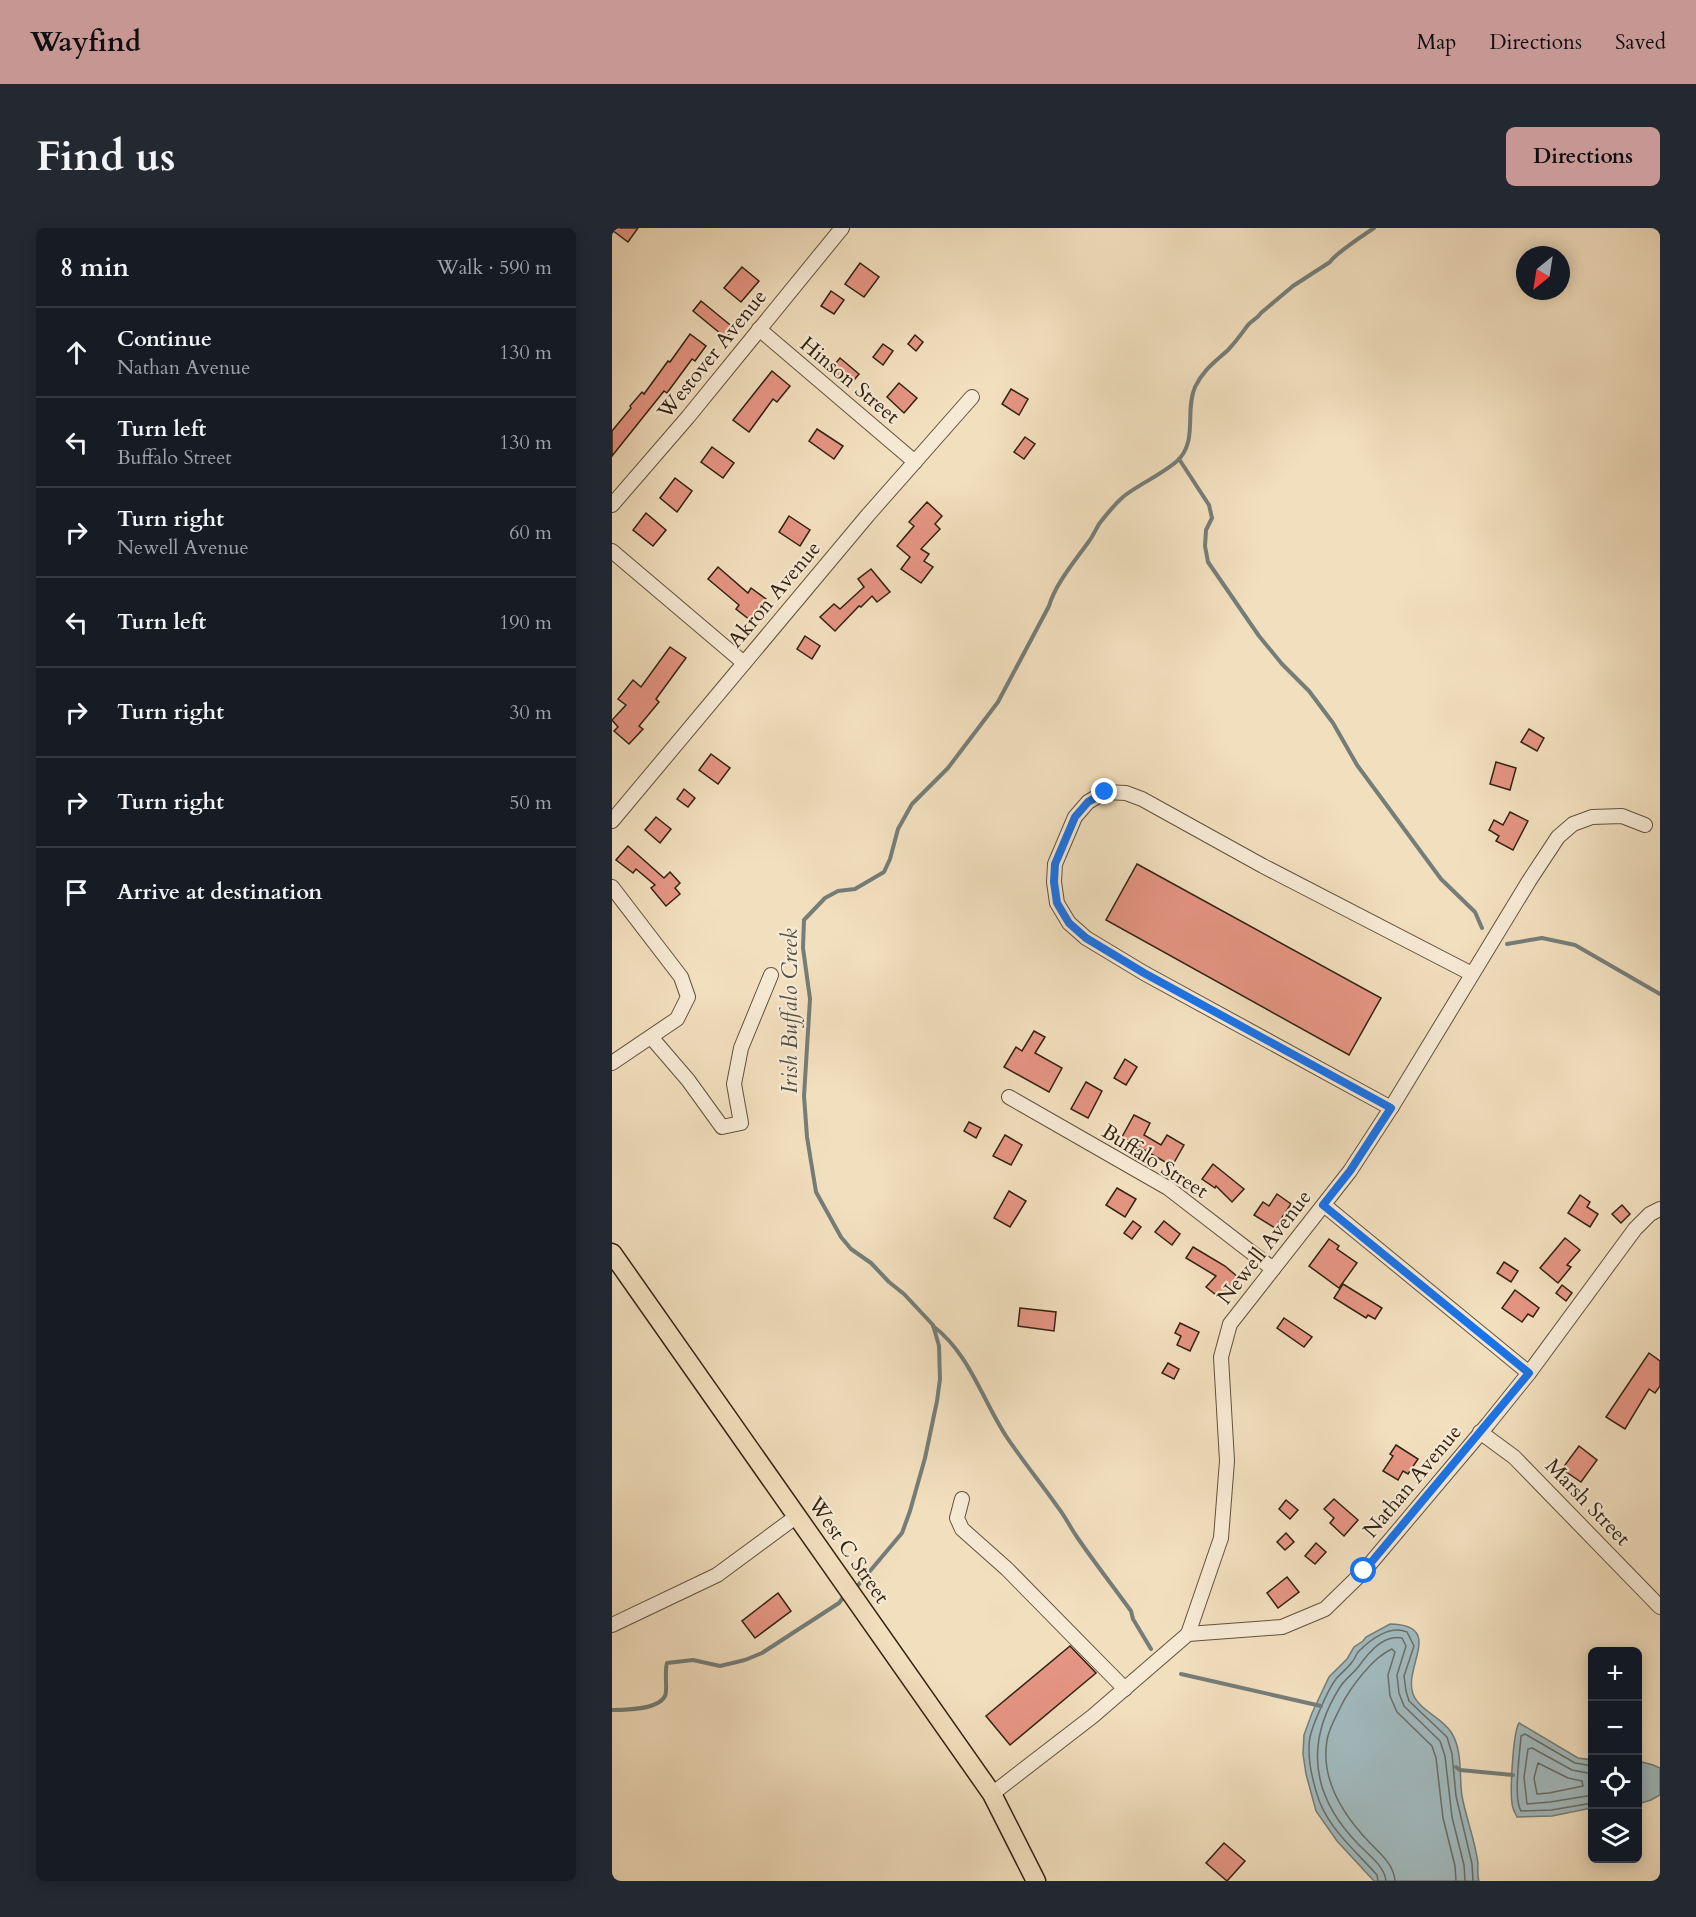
<!DOCTYPE html>
<meta charset="utf-8">
<style>
:root{--surface:#171b24;--page:#242831;--text:#f1f3f6;--muted:#9ea1a6;--line:#363941;--accent:#c59692}
body{margin:0;font-family:Cardo,serif;background:var(--page);color:var(--text)}
.controls{position:absolute;right:18px;bottom:18px;display:grid;overflow:hidden;border-radius:9px;box-shadow:0 3px 15px #0003}
.controls button{width:54px;height:54px;display:grid;place-items:center;padding:0;border:0;border-bottom:2px solid var(--line);background:var(--surface);color:var(--text);font:30px sans-serif}
.compass{position:absolute;left:904px;top:18px;width:54px;height:54px;border-radius:50%;background:var(--surface);box-shadow:0 3px 15px #0003;rotate:210deg}
.stop{position:absolute;width:18px;height:18px;margin:-14px;border:4px solid #1a73e8;border-radius:50%;background:#fff}
.stop.end{background:#1a73e8;border-color:#fff;box-shadow:0 2px 6px #0008}
.list{margin:0;padding:0;list-style:none}
h2{display:flex;justify-content:space-between;align-items:center;height:78px;margin:0;padding:0 24px;font-size:26px}
h2 small{font-size:20px;font-weight:400;color:var(--muted)}
.list li{display:grid;grid-template-columns:39px 1fr auto;gap:18px;align-items:center;box-sizing:border-box;height:90px;padding:0 24px;border-top:2px solid var(--line)}
.list b{display:block;font-size:22px;white-space:nowrap}
.list p{margin:0;font-size:20px;white-space:nowrap;color:var(--muted)}
.list em{font-size:20px;font-style:normal;color:var(--muted)}
.icon{flex:none;width:33px;height:33px;fill:none;stroke:currentColor;stroke-width:2;stroke-linecap:round;stroke-linejoin:round}
.map{position:relative;flex:none;width:1048px;height:1653px;overflow:hidden;border-radius:9px}
header{display:flex;align-items:center;gap:36px;box-sizing:border-box;height:84px;padding:0 30px;background:var(--accent);color:#111}
header strong{font-size:28px}
nav{display:flex;gap:33px;margin-inline-start:auto;font-size:21px}
.intro{display:flex;align-items:center;justify-content:space-between;box-sizing:border-box;height:144px;padding:0 36px}
h1{margin:0;font-size:42px}
.button{padding:15px 27px;border-radius:9px;background:var(--accent);color:#111;font-size:21px;font-weight:700}
main{display:flex;gap:36px;padding:0 36px}
aside{flex:1;background:var(--surface);border-radius:9px;box-shadow:0 3px 15px #0003}
.map>svg:first-child{display:block}
.water{fill:#a1b9bd;stroke:#757d78;stroke-width:1.5}
.lines{fill:none;stroke-linecap:round;stroke-linejoin:round}
.shore{stroke:#6a6e67;stroke-width:1.5}
.stream{stroke:#757d78;stroke-width:4}
.building{fill:#e59583;stroke:#322311;stroke-width:1.5}
.minor-casing{stroke:#62523c;stroke-width:16}
.major-casing{stroke:#322311;stroke-width:21}
.minor{stroke:#f7ead5;stroke-width:14}
.major{stroke:#f2dfbe;stroke-width:18}
.route{stroke:#1a73e8;stroke-width:8}
.labels{text-anchor:middle;stroke-width:4.5;stroke-linejoin:round;paint-order:stroke}
.street-label{font-size:21px;fill:#322311;stroke:#f7ead5}
.water-label{font-size:22px;font-style:italic;fill:#535045;stroke:#f7ead5}
</style>
<header>
<strong>Wayfind</strong>
<nav><a>Map</a><a>Directions</a><a>Saved</a></nav>
</header>
<div class="intro"><h1>Find us</h1><a class="button">Directions</a></div>
<main>
<aside>
<h2>8 min<small>Walk · 590 m</small></h2>
<ul class="list">
<li><svg class="icon" aria-label="ahead" viewBox="0 0 24 24"><path d="M12 20V5M6 11l6-6 6 6"/></svg><div><b>Continue</b><p>Nathan Avenue</p></div><em>130 m</em></li>
<li><svg class="icon" aria-label="left" viewBox="0 0 24 24"><path d="M17 20v-9H6M10 6l-5 5 5 5"/></svg><div><b>Turn left</b><p>Buffalo Street</p></div><em>130 m</em></li>
<li><svg class="icon" aria-label="right" viewBox="0 0 24 24"><path d="M7 20v-9h11M14 6l5 5-5 5"/></svg><div><b>Turn right</b><p>Newell Avenue</p></div><em>60 m</em></li>
<li><svg class="icon" aria-label="left" viewBox="0 0 24 24"><path d="M17 20v-9H6M10 6l-5 5 5 5"/></svg><div><b>Turn left</b></div><em>190 m</em></li>
<li><svg class="icon" aria-label="right" viewBox="0 0 24 24"><path d="M7 20v-9h11M14 6l5 5-5 5"/></svg><div><b>Turn right</b></div><em>30 m</em></li>
<li><svg class="icon" aria-label="right" viewBox="0 0 24 24"><path d="M7 20v-9h11M14 6l5 5-5 5"/></svg><div><b>Turn right</b></div><em>50 m</em></li>
<li><svg class="icon" aria-label="arrive" viewBox="0 0 24 24"><path d="M6 21V4h12l-3 4 3 4H6"/></svg><div><b>Arrive at destination</b></div></li>
</ul>
</aside>
<div class="map">
<svg width="1048" height="1653" viewBox="0 0 1048 1653">
<rect width="100%" height="100%" fill="#f2dfbe"/>
<filter id="stains"><feTurbulence type="fractalNoise" baseFrequency=".00333" numOctaves="4"/><feColorMatrix values="0 0 0 0 .2 0 0 0 0 .09 0 0 0 0 .02 0 0 0 .5 -.17"/></filter>
<radialGradient id="worn" r=".72"><stop offset=".6" stop-color="#630" stop-opacity="0"/><stop offset="1" stop-color="#630" stop-opacity=".3"/></radialGradient>
<!-- water -->
<g class="water">
<path d="M778 1396C833 1397 791 1439 801 1466 807 1482 830 1490 839 1504 851 1522 847 1548 850 1568 854 1590 863 1612 866 1635 866 1641 865 1647 867 1653H762L725 1613 704 1583 694 1546 691 1526 692 1507 700 1485 717 1449 735 1431 742 1419 751 1413 754 1409Z"/>
<path d="M907 1495 966 1530 980 1532V1580L940 1588 905 1589C904 1586 902 1584 901 1580 897 1569 901 1505 907 1495Z"/>
<polygon points="1026,1533 1041,1537 1048,1540 1048,1567 1039,1572 1026,1576"/>
</g>
<g class="lines">
<!-- shore -->
<g class="shore">
<polygon points="926,1535 956,1550 970,1553 971,1558 937,1565 925,1566 922,1550"/>
<path d="M981 1538 963 1535 913 1506 909 1508C908 1525 901 1570 909 1583L939 1582 981 1575"/>
<polyline points="981,1546 960,1542 920,1520 916,1521 912,1549 915,1576 938,1574 981,1567"/>
<path d="M766 1653 765 1647C742 1621 713 1598 704 1563 699 1546 695 1526 698 1509 701 1496 716 1461 724 1451 729 1445 736 1440 740 1434 743 1431 744 1426 747 1423 759 1411 778 1397 795 1404L802 1418 792 1448 794 1463 797 1473 835 1509 840 1526 844 1568 860 1636 861 1653"/>
<path d="M774 1653C773 1639 757 1627 747 1617 700 1569 692 1516 728 1459 733 1451 741 1446 747 1438 756 1425 772 1406 790 1410L794 1418 785 1447 787 1465 792 1478 828 1513 833 1528 840 1589 852 1637 853 1653"/>
<path d="M783 1653C782 1637 769 1626 758 1615 732 1588 708 1553 715 1512 717 1500 724 1489 729 1478 738 1460 761 1429 780 1421L783 1424 776 1447 778 1468 785 1484 820 1518 824 1530 831 1590 843 1638 844 1653"/>
</g>
<!-- stream -->
<g class="stream">
<polyline points="567,231 597,277 600,290 594,302 593,318 596,334 647,408 670,436 697,463 721,495 745,537 829,651 863,684 870,700"/>
<polyline points="895,716 930,710 963,717 1048,766"/>
<path d="M321 1098C357 1125 370 1171 394 1208 410 1232 428 1254 445 1278 453 1288 458 1299 465 1309 482 1334 501 1358 519 1383L521 1391 539 1421"/>
<path d="M242 1362 290 1305 298 1283 313 1230 325 1173 328 1151 327 1118 321 1097 292 1066 277 1054 259 1035 239 1021 229 1009 204 964 195 909 192 868 198 771 191 720 192 692 213 670 226 663 243 661 272 644 278 631 286 601 300 576 336 540 386 474 437 378C443 357 462 334 475 316 480 310 483 303 487 296 494 287 502 277 511 269 525 257 557 243 568 230 585 210 573 182 583 159 591 142 603 134 616 122 623 115 630 105 636 97 640 92 645 91 649 85L681 58 718 34C723 26 753 6 762 0"/>
<polyline points="569,1446 709,1478"/>
<path d="M0 1482C13 1482 46 1482 53 1468 56 1462 52 1445 55 1435L81 1432 108 1438 133 1432 150 1425 227 1375 233 1367"/>
<polyline points="844,1539 848,1542 901,1547"/>
</g>
</g>
<!-- building -->
<g class="building">
<polygon points="0,0 26,0 16,14 0,2"/>
<polygon points="248,35 267,49 252,69 233,56"/>
<polygon points="130,39 147,53 129,74 112,60"/>
<polygon points="219,63 232,72 222,86 209,78"/>
<polygon points="89,73 122,100 114,110 81,83"/>
<polygon points="78,106 94,118 83,133 80,131 55,165 52,163 0,228 0,203 19,180 18,178 30,164 32,166 56,133 58,134"/>
<polygon points="303,107 311,114 304,123 296,116"/>
<polygon points="271,116 281,123 271,137 261,129"/>
<polygon points="228,130 247,146 237,158 218,142"/>
<polygon points="160,143 178,158 165,174 161,171 137,204 121,192"/>
<polygon points="287,155 305,170 292,185 275,169"/>
<polygon points="399,161 416,171 407,187 390,176"/>
<polygon points="205,201 231,218 222,231 197,213"/>
<polygon points="413,209 423,216 412,231 402,224"/>
<polygon points="100,219 122,235 111,250 89,234"/>
<polygon points="63,250 80,263 65,284 48,270"/>
<polygon points="315,274 330,288 323,296 328,301 309,321 317,326 312,333 321,339 309,355 289,341 298,329 285,318 302,298 297,294"/>
<polygon points="34,285 54,302 41,318 21,302"/>
<polygon points="177,288 198,302 188,318 167,304"/>
<polygon points="106,339 136,365 139,360 154,371 138,392 124,381 127,377 96,351"/>
<polygon points="259,341 278,364 265,374 260,368 249,379 247,378 223,403 208,389 222,376 228,381 252,359 246,351"/>
<polygon points="193,408 208,418 200,431 185,421"/>
<polygon points="58,419 74,430 44,471 47,474 27,498 31,501 17,516 2,503 6,499 0,492 14,477 6,471 21,452 29,459"/>
<polygon points="917,501 932,510 925,523 909,514"/>
<polygon points="99,526 118,540 106,556 87,542"/>
<polygon points="884,534 904,540 898,562 878,556"/>
<polygon points="72,561 83,570 76,579 65,571"/>
<polygon points="898,584 916,593 901,622 884,613 887,608 877,602 882,592 891,597"/>
<polygon points="44,589 59,601 48,615 33,602"/>
<polygon points="16,618 52,650 58,644 68,655 63,660 68,666 54,678 39,660 43,657 24,641 21,645 4,632"/>
<polygon points="525,636 769,770 737,827 494,692"/>
<polygon points="422,803 433,809 423,825 450,840 437,864 392,839 404,819 410,823"/>
<polygon points="513,831 525,839 514,857 502,850"/>
<polygon points="474,854 490,863 476,890 459,881"/>
<polygon points="522,887 538,895 532,907 549,917 555,907 572,917 560,938 510,909"/>
<polygon points="357,894 369,900 364,910 352,903"/>
<polygon points="393,907 410,917 399,937 381,928"/>
<polygon points="601,936 632,961 620,974 604,958 603,960 590,951"/>
<polygon points="505,960 524,971 513,989 494,977"/>
<polygon points="397,963 414,973 398,999 382,990"/>
<polygon points="665,966 679,976 663,1000 642,987 651,974 657,978"/>
<polygon points="968,967 978,974 975,979 986,986 978,999 956,985"/>
<polygon points="1010,977 1018,986 1009,995 1000,986"/>
<polygon points="521,993 529,999 520,1011 512,1005"/>
<polygon points="552,993 568,1006 560,1017 543,1004"/>
<polygon points="953,1010 968,1022 955,1037 959,1039 946,1055 928,1040"/>
<polygon points="717,1011 727,1018 725,1021 745,1035 727,1060 697,1038"/>
<polygon points="581,1019 613,1038 627,1050 609,1071 594,1059 604,1048 574,1030"/>
<polygon points="892,1034 906,1043 899,1054 885,1045"/>
<polygon points="731,1056 770,1080 763,1091 756,1087 754,1090 722,1070"/>
<polygon points="950,1057 960,1065 954,1073 944,1065"/>
<polygon points="903,1062 927,1080 921,1089 916,1086 910,1094 890,1080"/>
<polygon points="408,1080 444,1084 442,1103 406,1098"/>
<polygon points="672,1090 700,1109 692,1119 665,1100"/>
<polygon points="568,1095 587,1104 578,1123 565,1117 569,1108 563,1105"/>
<polygon points="1037,1125 1048,1133 1048,1158 1043,1165 1037,1161 1013,1201 994,1189"/>
<polygon points="556,1135 567,1141 562,1151 550,1145"/>
<polygon points="784,1217 806,1231 796,1246 791,1243 786,1252 771,1243 781,1228 778,1226"/>
<polygon points="967,1218 985,1232 969,1254 950,1241"/>
<polygon points="722,1271 746,1292 732,1308 718,1295 722,1290 712,1281"/>
<polygon points="674,1272 686,1282 678,1291 667,1281"/>
<polygon points="674,1305 682,1314 673,1322 665,1314"/>
<polygon points="704,1315 714,1324 703,1336 693,1328"/>
<polygon points="675,1349 687,1364 666,1380 655,1365"/>
<polygon points="166,1365 179,1383 143,1410 130,1393"/>
<polygon points="458,1418 484,1445 398,1517 374,1488"/>
<polygon points="612,1615 633,1633 615,1653 594,1635"/>
</g>
<g class="lines">
<defs>
<g id="minor">
<polyline points="147,101 303,234"/>
<polyline points="0,277 76,189 230,0"/>
<polyline points="0,323 132,435"/>
<polyline points="0,593 256,287 360,169"/>
<polyline points="0,659 69,749 76,769 65,791 0,835"/>
<polyline points="39,809 76,852 110,899 129,895 122,856 129,820 159,747"/>
<polyline points="397,869 556,960 661,1041"/>
<polyline points="779,880 532,745 474,710 457,695 445,675 442,654 443,636 463,589 476,574 493,564 514,565 530,571 651,638 860,746"/>
<polyline points="712,977 917,1145"/>
<polyline points="868,1204 902,1229 1048,1379"/>
<polyline points="350,1271 345,1290 350,1301 395,1341 513,1461"/>
<polyline points="0,1397 105,1347 185,1288"/>
<polyline points="576,1406 609,1310 615,1233 609,1129 618,1096 738,943 779,880 917,653 946,609 961,596 980,589 1010,588 1033,597"/>
<polyline points="380,1566 481,1488 576,1406 670,1399 713,1381 752,1343 876,1196 917,1145 1023,1001 1038,986 1048,981"/>
</g>
<polyline id="major" points="0,1025 380,1566 424,1653"/>
</defs>
<!-- minor casing -->
<use href="#minor" class="minor-casing"/>
<!-- major casing -->
<use href="#major" class="major-casing"/>
<!-- minor -->
<use href="#minor" class="minor"/>
<!-- major -->
<use href="#major" class="major"/>
</g>
<g class="lines">
<!-- route -->
<polyline class="route" points="493,564 476,574 463,589 443,636 442,654 445,675 457,695 474,710 532,745 779,880 738,943 711,977 917,1145 752,1343"/>
</g>
<g class="labels">
<!-- street labels -->
<g class="street-label">
<text transform="translate(100 126) rotate(-51)" y="7">Westover Avenue</text>
<text transform="translate(238 152) rotate(40)" y="7">Hinson Street</text>
<text transform="translate(162 366) rotate(-50)" y="7">Akron Avenue</text>
<text transform="translate(543 933) rotate(32)" y="7">Buffalo Street</text>
<text transform="translate(652 1019) rotate(-52)" y="7">Newell Avenue</text>
<text transform="translate(800 1253) rotate(-50)" y="7">Nathan Avenue</text>
<text transform="translate(976 1274) rotate(46)" y="7">Marsh Street</text>
<text transform="translate(237 1322) rotate(55)" y="7">West C Street</text>
</g>
<!-- water labels -->
<g class="water-label">
<text transform="translate(177 783) rotate(-90)" y="8">Irish Buffalo Creek</text>
</g>
</g>
<rect width="100%" height="100%" filter="url(#stains)"/>
<rect width="100%" height="100%" fill="url(#worn)"/>
</svg>
<div class="controls">
<button>+</button>
<button>−</button>
<button><svg class="icon" aria-label="locate" viewBox="0 0 24 24"><circle cx="12" cy="12" r="6"/><path d="M12 2v4M12 18v4M2 12h4M18 12h4"/></svg></button>
<button><svg class="icon" aria-label="layers" viewBox="0 0 24 24"><path d="M12 4l9 5-9 5-9-5zM3 14l9 5 9-5"/></svg></button>
</div>
<svg class="compass" viewBox="-18 -18 36 36"><path d="M0-13l5 13h-10z" fill="#e53935"/><path d="M0 13l5-13h-10z" fill="#9ea1a6"/></svg>
<div class="stop" style="left:752px;top:1343px"></div>
<div class="stop end" style="left:493px;top:564px"></div>
</div>
</main>
